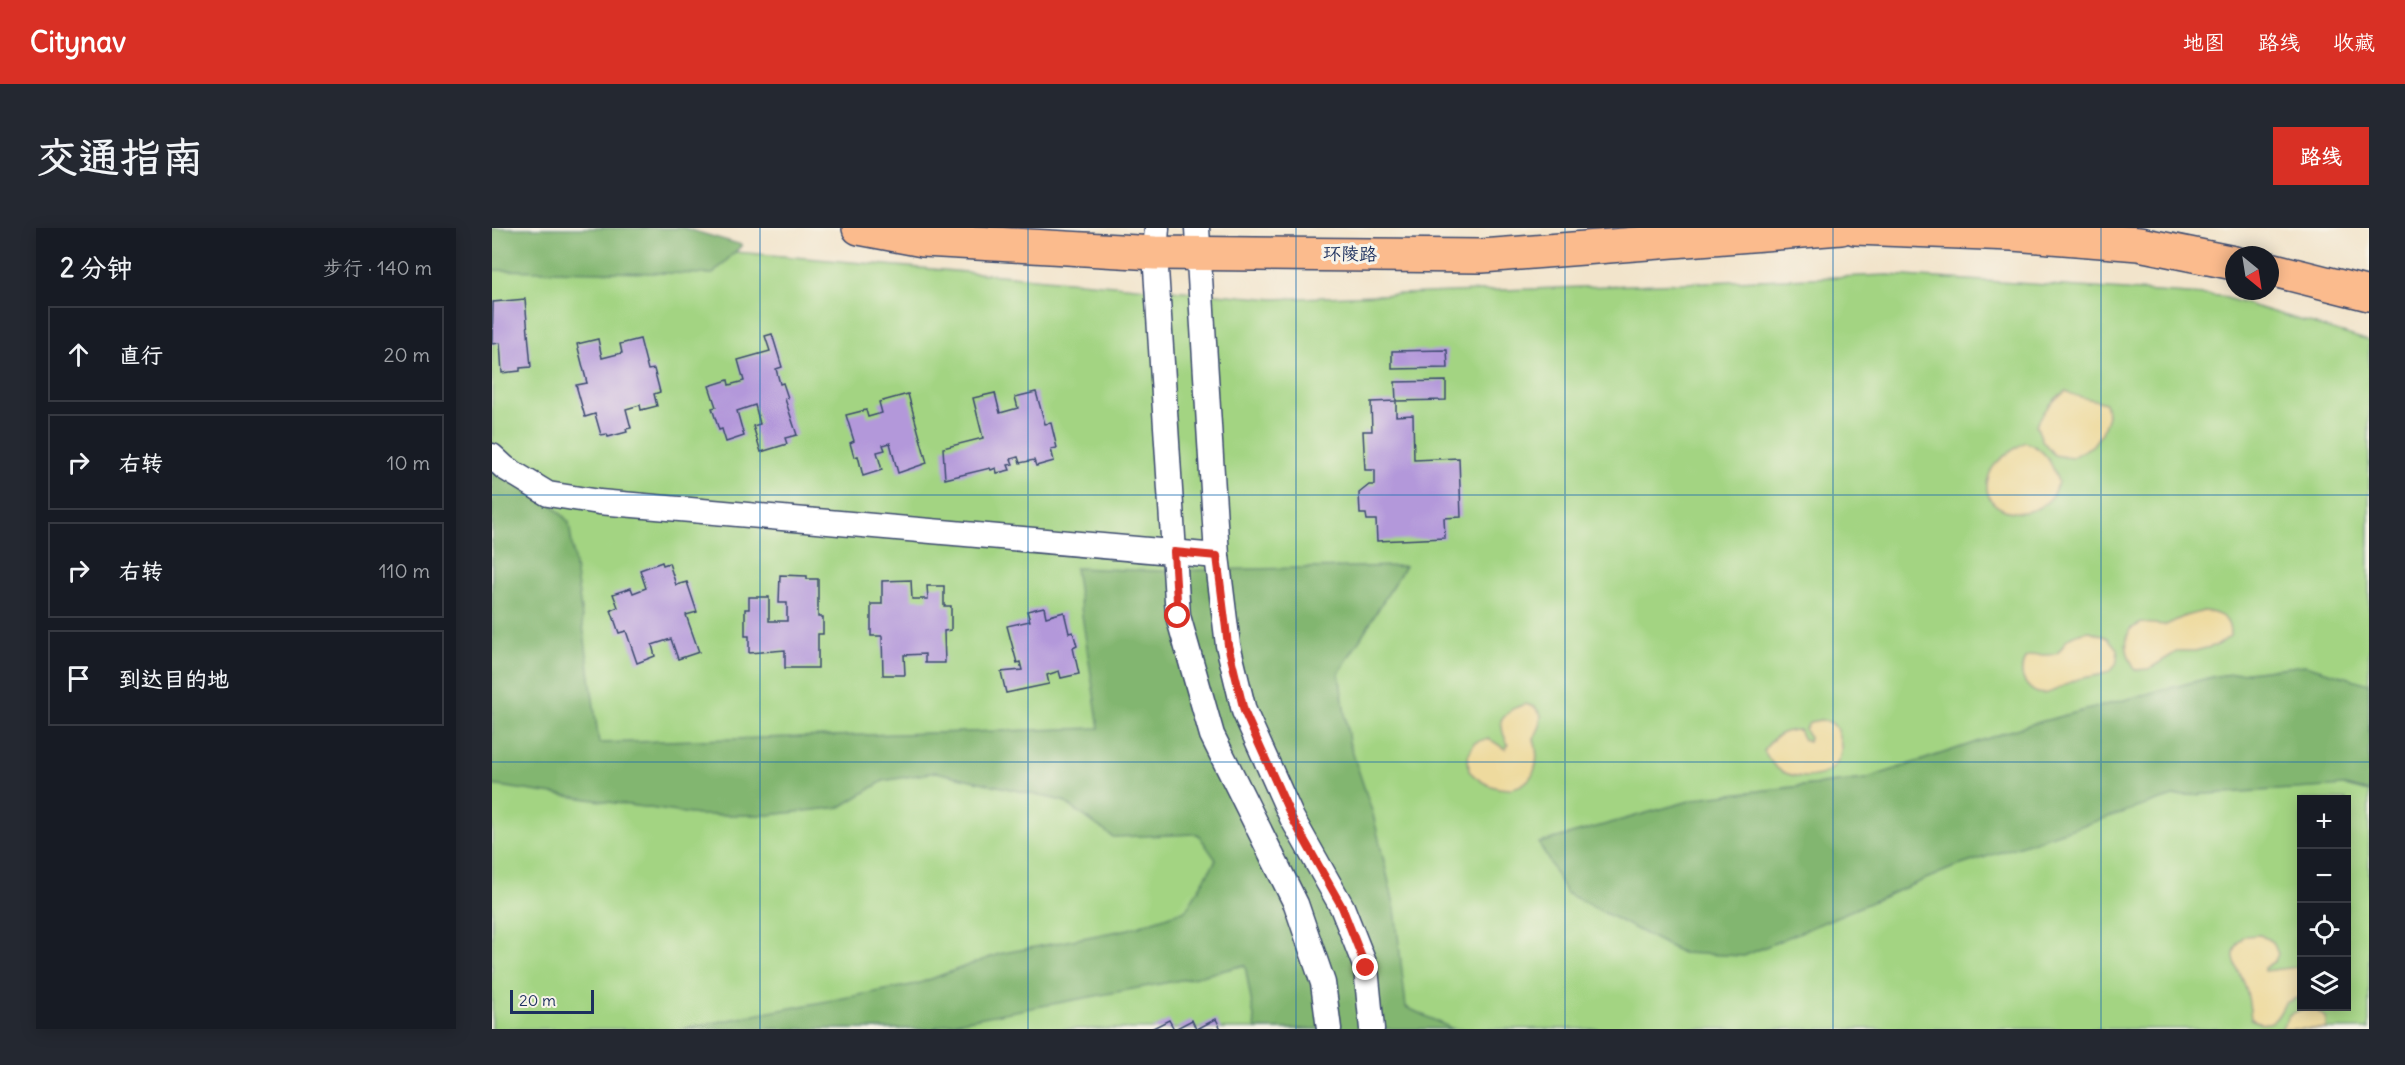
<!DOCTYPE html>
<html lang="zh">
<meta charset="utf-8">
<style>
:root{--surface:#171b24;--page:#242831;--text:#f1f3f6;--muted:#9ea1a6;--line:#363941;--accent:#d93025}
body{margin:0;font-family:Delius,"LXGW WenKai TC",sans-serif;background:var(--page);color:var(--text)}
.controls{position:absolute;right:18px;bottom:18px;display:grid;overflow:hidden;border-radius:0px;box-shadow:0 3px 15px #0003}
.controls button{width:54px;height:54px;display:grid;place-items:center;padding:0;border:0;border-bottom:2px solid var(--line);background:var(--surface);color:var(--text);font:30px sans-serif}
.compass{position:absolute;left:1733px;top:18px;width:54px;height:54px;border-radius:50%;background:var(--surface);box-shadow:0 3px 15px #0003;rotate:150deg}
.scale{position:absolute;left:18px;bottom:15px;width:84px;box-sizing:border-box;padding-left:6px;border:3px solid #1b2f5e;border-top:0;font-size:16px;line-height:21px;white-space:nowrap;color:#1b2f5e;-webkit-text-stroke:4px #f7f3e8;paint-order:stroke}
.stop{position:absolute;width:18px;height:18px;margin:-14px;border:4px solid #d93025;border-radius:50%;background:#fff}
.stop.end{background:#d93025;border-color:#fff;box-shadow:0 2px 6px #0008}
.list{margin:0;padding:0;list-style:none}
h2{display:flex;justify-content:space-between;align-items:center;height:78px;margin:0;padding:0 24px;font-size:26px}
h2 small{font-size:20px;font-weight:400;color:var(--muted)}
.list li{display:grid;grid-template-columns:39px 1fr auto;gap:18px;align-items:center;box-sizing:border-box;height:96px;margin:0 12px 12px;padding:0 12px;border:2px solid var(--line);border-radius:0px}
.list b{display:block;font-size:22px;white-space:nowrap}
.list em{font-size:20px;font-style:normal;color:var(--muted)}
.icon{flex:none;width:33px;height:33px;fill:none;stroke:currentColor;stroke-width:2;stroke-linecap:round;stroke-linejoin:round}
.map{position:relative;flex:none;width:1877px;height:801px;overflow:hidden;border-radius:0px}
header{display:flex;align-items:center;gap:36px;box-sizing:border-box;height:84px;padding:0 30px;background:var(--accent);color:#fff}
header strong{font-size:28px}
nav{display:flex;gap:33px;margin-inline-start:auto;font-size:21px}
.intro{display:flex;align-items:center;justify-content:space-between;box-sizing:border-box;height:144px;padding:0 36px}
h1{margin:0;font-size:42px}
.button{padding:15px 27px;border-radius:0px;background:var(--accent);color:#fff;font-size:21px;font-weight:700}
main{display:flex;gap:36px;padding:0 36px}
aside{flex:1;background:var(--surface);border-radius:0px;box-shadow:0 3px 15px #0003}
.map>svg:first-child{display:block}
.green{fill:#a3d482;stroke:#5f8270;stroke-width:1.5;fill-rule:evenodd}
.forest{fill:#82b670;stroke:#4e7267;stroke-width:1.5}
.sand{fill:#eeda9e;stroke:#84847e;stroke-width:1.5}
.building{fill:#b398da}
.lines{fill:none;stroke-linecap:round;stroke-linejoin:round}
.street-casing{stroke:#3b4a6e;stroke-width:27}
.primary-casing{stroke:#3b4a6e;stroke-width:36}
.street{stroke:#fff;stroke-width:24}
.primary{stroke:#fbbb8d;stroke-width:33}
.route{stroke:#d93025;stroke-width:8}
.grid{fill:none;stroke:#1f6fb2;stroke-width:1.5;stroke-opacity:0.55}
.labels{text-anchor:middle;stroke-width:6;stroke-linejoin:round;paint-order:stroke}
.street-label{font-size:18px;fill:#1b2f5e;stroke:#f7f3e8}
</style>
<header>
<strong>Citynav</strong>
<nav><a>地图</a><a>路线</a><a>收藏</a></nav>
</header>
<div class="intro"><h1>交通指南</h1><a class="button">路线</a></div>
<main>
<aside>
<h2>2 分钟<small>步行 · 140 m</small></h2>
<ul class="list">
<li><svg class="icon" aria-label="ahead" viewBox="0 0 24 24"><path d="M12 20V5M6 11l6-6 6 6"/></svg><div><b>直行</b></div><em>20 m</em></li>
<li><svg class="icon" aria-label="right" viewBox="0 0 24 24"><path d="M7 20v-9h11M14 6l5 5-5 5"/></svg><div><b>右转</b></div><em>10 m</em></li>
<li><svg class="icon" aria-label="right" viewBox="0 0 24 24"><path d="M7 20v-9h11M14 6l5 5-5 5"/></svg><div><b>右转</b></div><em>110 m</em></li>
<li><svg class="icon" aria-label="arrive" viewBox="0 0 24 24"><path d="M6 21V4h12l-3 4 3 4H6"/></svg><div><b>到达目的地</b></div></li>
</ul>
</aside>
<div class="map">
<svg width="1877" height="801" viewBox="0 0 1877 801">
<rect width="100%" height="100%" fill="#f7f3e8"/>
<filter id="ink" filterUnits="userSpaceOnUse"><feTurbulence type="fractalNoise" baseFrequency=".0167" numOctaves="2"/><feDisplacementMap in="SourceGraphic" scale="12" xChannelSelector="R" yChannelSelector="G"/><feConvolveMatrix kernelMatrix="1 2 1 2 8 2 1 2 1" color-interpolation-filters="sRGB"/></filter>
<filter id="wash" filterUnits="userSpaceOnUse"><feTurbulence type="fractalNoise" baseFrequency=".008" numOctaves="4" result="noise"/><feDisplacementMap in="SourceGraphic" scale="24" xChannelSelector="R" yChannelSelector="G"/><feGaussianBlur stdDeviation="1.35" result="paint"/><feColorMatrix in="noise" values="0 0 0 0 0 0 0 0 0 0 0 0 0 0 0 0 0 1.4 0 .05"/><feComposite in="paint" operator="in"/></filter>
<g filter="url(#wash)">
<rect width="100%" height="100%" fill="#f2e4cb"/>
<!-- green -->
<path class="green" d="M0 0 118 13 782 71 1396 47 1728 68 1877 113V801H0ZM1810 572H1854V778H1810Z"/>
<!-- forest -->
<g class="forest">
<polygon points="0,0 192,0 250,17 221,46 0,42"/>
<polygon points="0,215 77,294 107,515 607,500 583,340 666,343 913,338 847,445 857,514 881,586 903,681 914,779 961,801 764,801 753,737 705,749 454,796 439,801 189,801 425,756 507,726 637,701 694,682 724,632 706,606 621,609 571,573 444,544 391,553 349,579 277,587 206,587 0,557"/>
<polygon points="1813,437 1877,456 1877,564 1853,558 1681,568 1460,640 1252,728 1190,725 1074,665 1047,615 1212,569 1373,551 1536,497 1724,448"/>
</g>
<!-- sand -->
<g class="sand">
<path d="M1574 163C1586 171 1599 170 1613 175L1616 188 1610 205 1600 218 1579 230 1562 227 1550 212 1544 197C1552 183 1560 172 1574 163Z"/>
<path d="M1533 214C1553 221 1560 234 1566 254 1564 259 1561 267 1558 271 1533 298 1478 282 1500 241 1505 231 1523 221 1533 214Z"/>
<path d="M1712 383C1728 385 1739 390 1738 408L1726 417 1703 423H1686L1657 441 1643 442C1635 427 1631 416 1638 401L1650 395 1674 397 1693 388Z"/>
<path d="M1598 403 1616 410 1626 422C1625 425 1626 432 1624 436 1619 447 1601 448 1590 450 1571 453 1552 479 1535 457 1528 449 1529 439 1533 430 1544 423 1555 430 1565 425 1570 422 1570 418 1573 414 1578 406 1589 404 1598 403Z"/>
<path d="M1033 476 1043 479 1049 487 1048 498 1042 511C1057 561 1008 576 977 543L976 528 982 515 996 510 1013 521 1016 517 1011 505 1009 492 1020 481Z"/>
<path d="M1328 492C1339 493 1344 496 1347 508 1359 544 1319 557 1291 544 1282 540 1277 531 1272 523 1280 509 1290 502 1307 502L1312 512 1316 514 1317 510 1313 501 1318 494Z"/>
<path d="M1768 707 1781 714 1786 726 1783 733 1772 740V743L1805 739 1809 743V768L1793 775C1784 793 1780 801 1759 791 1758 781 1757 771 1754 761 1748 738 1731 731 1752 708Z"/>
<polygon points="1810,781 1824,782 1834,790 1834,801 1789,801 1797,787"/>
</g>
<g id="blocks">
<!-- building -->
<g class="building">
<polygon points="33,71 39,139 28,140 28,143 10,145 8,115 0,116 1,74"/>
<polygon points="280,106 290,139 284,141 288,156 291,155 296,170 293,171 305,207 293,210 295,216 269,224 261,198 268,196 263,177 245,183 252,208 234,214 230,201 227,202 220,180 224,179 217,158 236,152 237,157 252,153 246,132 278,123 273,108"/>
<polygon points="106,111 110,130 130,125 128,116 148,111 156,142 162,141 168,164 162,166 165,178 149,182 148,177 134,181 139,200 134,201 135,204 116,209 115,206 109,207 103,186 93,189 84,157 95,155 85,116"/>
<polygon points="955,122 956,140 900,141 900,123"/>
<polygon points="954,153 954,172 904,173 904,188 921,187 922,232 967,230 969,289 952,290 953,310 885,313 884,292 875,292 874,286 868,286 867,265 877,257 883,257 883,242 873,242 871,203 880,203 879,174 904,173 903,154"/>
<polygon points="544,164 553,196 559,195 565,220 559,221 562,233 544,238 542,232 528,235 526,229 519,231 521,236 516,237 518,242 505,245 504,240 499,242 498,240 453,251 451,220 491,210 481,170 503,165 508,185 526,180 523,169"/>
<polygon points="416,166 435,235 406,245 398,215 391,217 393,222 385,224 390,242 371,248 366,228 362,229 358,215 362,213 354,187 374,182 376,189 390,185 387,174"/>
<polygon points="170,334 171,337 177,335 184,357 195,354 205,384 194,387 207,424 186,431 179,411 160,417 163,428 145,435 134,403 127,405 119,382 126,379 121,366 139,360 141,365 154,360 148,342"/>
<polygon points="288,347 315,348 315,351 326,351 326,389 331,389 331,406 326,406 326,440 293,440 293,422 257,425 257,408 253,408 253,381 257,381 257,369 277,369 277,393 295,393 295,375 287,375"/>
<polygon points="419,352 420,371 436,371 435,358 452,358 452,378 459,378 459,402 452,403 453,435 433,435 433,426 412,427 413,447 391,447 390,408 379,408 379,376 390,376 390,353"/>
<polygon points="552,379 554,389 572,384 577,405 581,404 585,418 581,420 587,446 569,450 567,443 555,447 557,456 514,465 509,444 530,442 528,434 525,435 515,398 538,393 535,383"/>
<polygon points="724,791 729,801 705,801"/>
<polygon points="677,792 682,801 659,801"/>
<polygon points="700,792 704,801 683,801"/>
</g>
</g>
</g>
<g filter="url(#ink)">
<use href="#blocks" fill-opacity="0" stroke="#3b4a6e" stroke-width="1.5"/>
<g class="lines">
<defs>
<g id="street">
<polyline points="665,0 663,25 686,388 720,507 804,676 831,755 837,801"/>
<polyline points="705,0 725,328 736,417 752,483 800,590 850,679 874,740 880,801"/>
<polyline points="0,228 13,240 56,266 107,274 725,328"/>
</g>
<g id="primary">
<polyline points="367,0 431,12 663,25 990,28 1349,0"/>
<polyline points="1363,0 1520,6 1647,16 1742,35"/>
<polyline points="1778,41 1877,66"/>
</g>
</defs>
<!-- street casing -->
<use href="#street" class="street-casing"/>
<!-- primary casing -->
<use href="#primary" class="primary-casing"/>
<!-- street -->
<use href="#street" class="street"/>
<!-- primary -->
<use href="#primary" class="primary"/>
</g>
</g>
<g class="lines" filter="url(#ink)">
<!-- route -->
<polyline class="route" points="686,388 682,324 725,328 736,417 752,483 800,590 850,679 874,740"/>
</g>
<!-- grid -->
<path class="grid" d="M268 0V801M536 0V801M804 0V801M1073 0V801M1341 0V801M1609 0V801M0 267H1877M0 534H1877"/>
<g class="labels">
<!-- street labels -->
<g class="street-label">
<text transform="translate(858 26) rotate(1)" y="6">环陵路</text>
</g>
</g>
</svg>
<div class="controls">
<button>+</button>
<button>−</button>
<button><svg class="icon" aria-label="locate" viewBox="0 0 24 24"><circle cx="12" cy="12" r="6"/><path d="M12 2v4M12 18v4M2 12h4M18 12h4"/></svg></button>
<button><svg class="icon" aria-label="layers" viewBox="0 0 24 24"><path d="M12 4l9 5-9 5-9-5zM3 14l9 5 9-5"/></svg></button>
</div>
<svg class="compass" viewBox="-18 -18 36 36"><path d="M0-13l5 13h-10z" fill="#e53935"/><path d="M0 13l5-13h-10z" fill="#9ea1a6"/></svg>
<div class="scale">20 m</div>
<div class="stop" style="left:686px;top:388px"></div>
<div class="stop end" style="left:874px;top:740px"></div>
</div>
</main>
